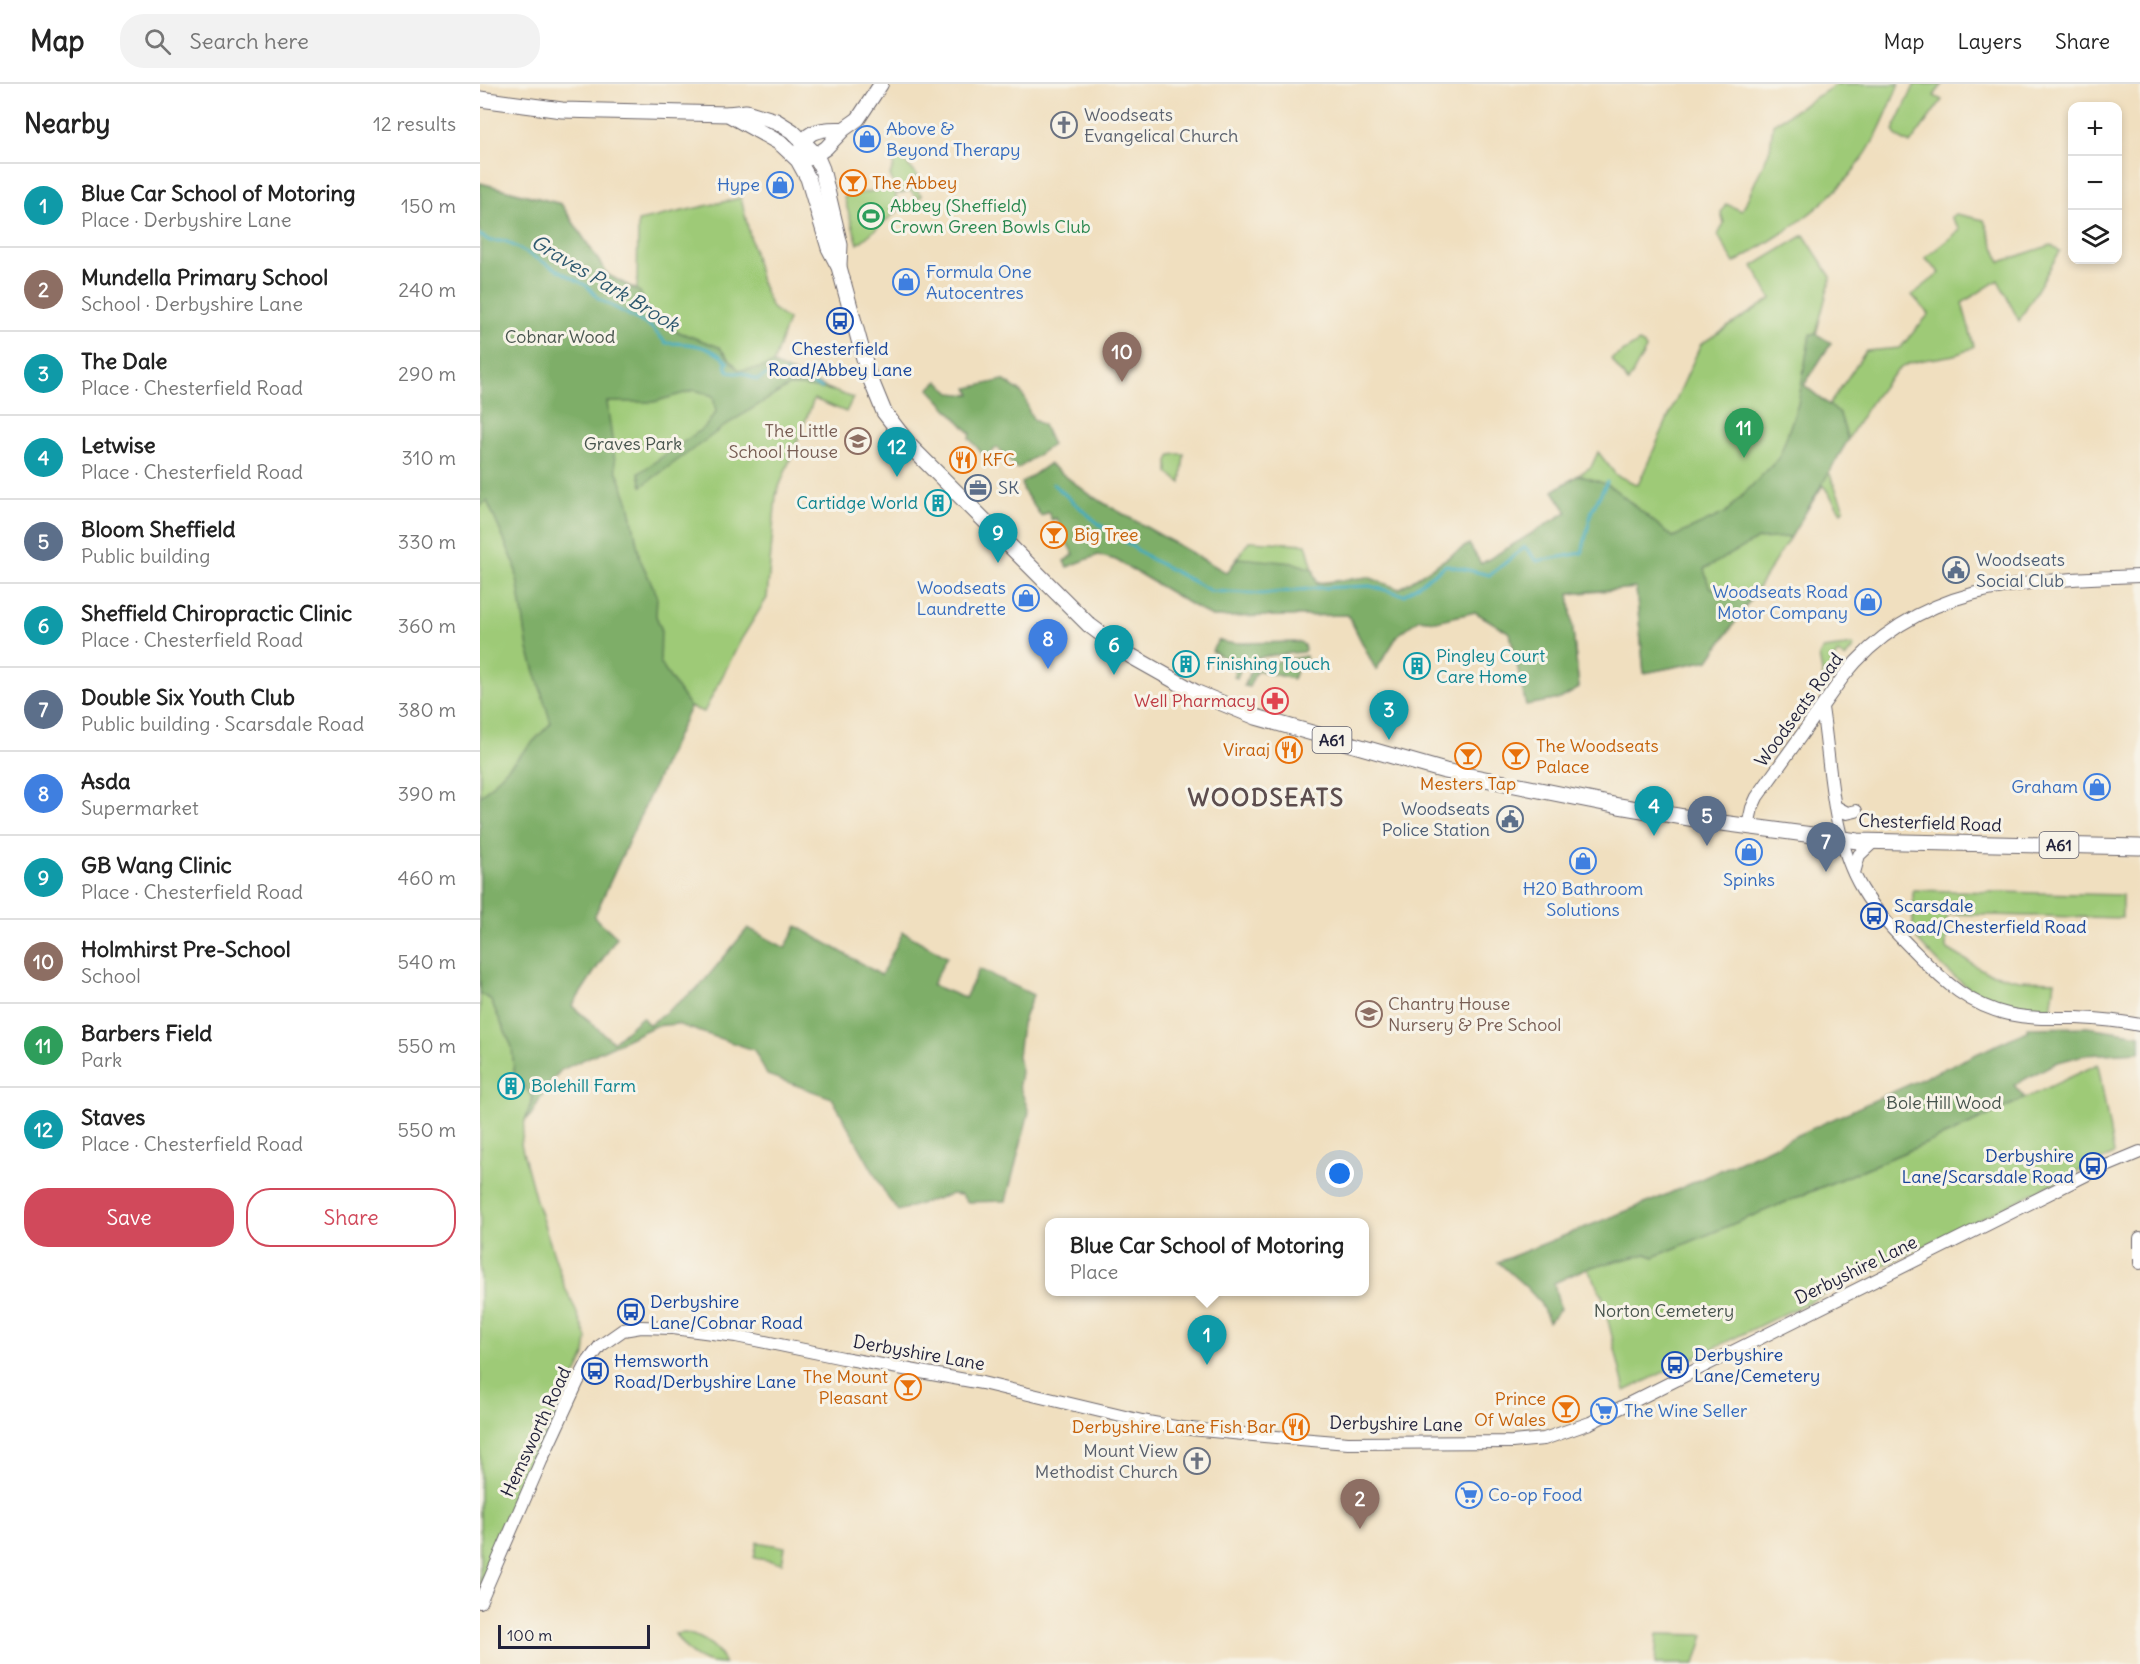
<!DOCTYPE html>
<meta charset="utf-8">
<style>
:root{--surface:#fff;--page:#f2f2f2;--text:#222;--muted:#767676;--line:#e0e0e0;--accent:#d1495b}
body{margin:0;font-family:Delius,sans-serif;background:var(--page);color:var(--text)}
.controls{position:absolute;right:18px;top:18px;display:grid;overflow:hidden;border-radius:12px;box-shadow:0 3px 9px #0003}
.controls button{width:54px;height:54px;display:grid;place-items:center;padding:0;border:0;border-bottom:2px solid var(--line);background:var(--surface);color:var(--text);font:30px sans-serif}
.scale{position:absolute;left:18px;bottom:15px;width:152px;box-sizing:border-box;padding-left:6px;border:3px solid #22223b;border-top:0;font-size:16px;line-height:21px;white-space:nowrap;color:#22223b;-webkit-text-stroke:4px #f7f3e8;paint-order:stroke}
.you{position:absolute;left:860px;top:1090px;width:21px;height:21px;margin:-15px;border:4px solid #fff;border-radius:50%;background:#1a73e8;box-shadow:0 0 0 9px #1a73e833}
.badge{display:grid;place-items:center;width:39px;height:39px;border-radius:50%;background:var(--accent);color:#fff;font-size:20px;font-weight:700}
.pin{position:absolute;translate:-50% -50px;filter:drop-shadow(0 2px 3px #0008)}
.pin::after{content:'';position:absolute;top:32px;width:21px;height:18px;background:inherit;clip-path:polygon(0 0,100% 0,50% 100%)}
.popup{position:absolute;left:565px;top:1134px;width:324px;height:78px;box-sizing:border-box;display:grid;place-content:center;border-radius:12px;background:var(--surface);filter:drop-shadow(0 2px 4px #0005);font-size:20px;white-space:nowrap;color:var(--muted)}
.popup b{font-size:22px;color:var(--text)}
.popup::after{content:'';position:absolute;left:50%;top:100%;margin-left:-12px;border:12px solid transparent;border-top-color:var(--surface)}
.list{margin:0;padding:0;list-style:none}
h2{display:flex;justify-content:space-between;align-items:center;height:78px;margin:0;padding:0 24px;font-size:26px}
h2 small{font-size:20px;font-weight:400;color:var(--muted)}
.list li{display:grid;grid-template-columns:39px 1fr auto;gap:18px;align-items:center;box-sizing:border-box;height:84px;padding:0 24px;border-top:2px solid var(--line)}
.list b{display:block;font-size:22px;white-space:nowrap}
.list p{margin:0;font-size:20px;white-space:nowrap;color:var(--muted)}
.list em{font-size:20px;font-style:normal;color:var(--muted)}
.actions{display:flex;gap:12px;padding:18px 24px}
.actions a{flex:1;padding:14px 0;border:2px solid var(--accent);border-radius:24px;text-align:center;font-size:21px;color:var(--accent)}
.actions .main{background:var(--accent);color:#fff}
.icon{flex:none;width:33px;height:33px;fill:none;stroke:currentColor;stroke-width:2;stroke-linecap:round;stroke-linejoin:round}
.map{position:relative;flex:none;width:1660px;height:1580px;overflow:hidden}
header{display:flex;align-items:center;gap:36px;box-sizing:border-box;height:84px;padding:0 30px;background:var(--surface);border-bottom:2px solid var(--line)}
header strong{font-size:28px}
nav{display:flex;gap:33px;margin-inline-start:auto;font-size:21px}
.search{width:420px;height:54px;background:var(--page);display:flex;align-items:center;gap:15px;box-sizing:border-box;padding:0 21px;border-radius:24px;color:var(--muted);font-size:22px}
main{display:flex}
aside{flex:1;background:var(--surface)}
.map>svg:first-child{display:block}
.green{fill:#9eca77;stroke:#607659;stroke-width:1.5}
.forest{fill:#7eae68;stroke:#506852;stroke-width:1.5}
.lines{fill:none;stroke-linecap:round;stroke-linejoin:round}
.stream{stroke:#3fabbe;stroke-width:3}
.tertiary-casing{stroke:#6a6469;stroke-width:14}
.secondary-casing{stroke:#6a6469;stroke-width:16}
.trunk-casing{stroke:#6a6469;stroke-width:17}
.tertiary{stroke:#fff;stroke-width:12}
.secondary{stroke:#fff;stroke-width:14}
.trunk{stroke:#fff;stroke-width:15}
.labels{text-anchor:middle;stroke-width:6;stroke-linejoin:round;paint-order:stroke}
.shield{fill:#f7f3e8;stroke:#62616f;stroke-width:1.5}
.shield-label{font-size:16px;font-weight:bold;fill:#22223b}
.worship-label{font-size:18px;fill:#5b616d;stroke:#f7f3e8;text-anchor:start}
.shop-label{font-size:18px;fill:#366cbe;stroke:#f7f3e8;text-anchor:start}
.food-label{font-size:18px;fill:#c56008;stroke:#f7f3e8;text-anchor:start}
.leisure-label{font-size:18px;fill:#27864d;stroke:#f7f3e8;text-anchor:start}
.park-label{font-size:18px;fill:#47544d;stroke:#f7f3e8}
.transit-label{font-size:18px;fill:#164399;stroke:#f7f3e8;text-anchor:start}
.education-label{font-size:18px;fill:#785e54;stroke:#f7f3e8;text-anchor:end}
.service-label{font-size:18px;fill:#4e5e75;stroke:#f7f3e8;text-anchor:start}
.culture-label{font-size:18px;fill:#0d838f;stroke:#f7f3e8;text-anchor:start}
.health-label{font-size:18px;fill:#be3a42;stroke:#f7f3e8;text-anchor:end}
.street-label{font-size:18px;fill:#22223b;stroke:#f7f3e8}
.water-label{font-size:20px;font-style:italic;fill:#2e596f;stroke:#f7f3e8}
.district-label{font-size:24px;font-weight:bold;letter-spacing:1.5px;fill:#5c4d4e;stroke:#f7f3e8}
</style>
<header>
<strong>Map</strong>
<div class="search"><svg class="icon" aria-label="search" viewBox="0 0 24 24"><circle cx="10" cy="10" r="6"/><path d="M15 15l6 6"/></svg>Search here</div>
<nav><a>Map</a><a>Layers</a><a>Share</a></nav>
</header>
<main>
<aside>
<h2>Nearby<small>12 results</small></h2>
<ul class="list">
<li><span class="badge" style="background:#0f9aa8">1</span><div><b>Blue Car School of Motoring</b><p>Place · Derbyshire Lane</p></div><em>150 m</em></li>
<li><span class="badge" style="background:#8d6e63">2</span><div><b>Mundella Primary School</b><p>School · Derbyshire Lane</p></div><em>240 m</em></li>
<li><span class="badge" style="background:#0f9aa8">3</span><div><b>The Dale</b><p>Place · Chesterfield Road</p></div><em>290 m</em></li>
<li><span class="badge" style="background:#0f9aa8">4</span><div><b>Letwise</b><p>Place · Chesterfield Road</p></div><em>310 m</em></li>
<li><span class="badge" style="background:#5c6f8a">5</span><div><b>Bloom Sheffield</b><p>Public building</p></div><em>330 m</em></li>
<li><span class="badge" style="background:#0f9aa8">6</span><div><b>Sheffield Chiropractic Clinic</b><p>Place · Chesterfield Road</p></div><em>360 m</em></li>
<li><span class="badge" style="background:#5c6f8a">7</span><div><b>Double Six Youth Club</b><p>Public building · Scarsdale Road</p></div><em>380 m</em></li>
<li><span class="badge" style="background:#3f7fe0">8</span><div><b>Asda</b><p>Supermarket</p></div><em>390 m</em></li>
<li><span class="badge" style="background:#0f9aa8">9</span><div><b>GB Wang Clinic</b><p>Place · Chesterfield Road</p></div><em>460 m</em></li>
<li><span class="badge" style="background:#8d6e63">10</span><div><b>Holmhirst Pre-School</b><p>School</p></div><em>540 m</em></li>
<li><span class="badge" style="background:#2e9e5b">11</span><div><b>Barbers Field</b><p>Park</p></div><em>550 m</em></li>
<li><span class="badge" style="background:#0f9aa8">12</span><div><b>Staves</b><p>Place · Chesterfield Road</p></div><em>550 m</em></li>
</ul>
<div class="actions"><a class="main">Save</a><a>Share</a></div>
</aside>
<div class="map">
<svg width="1660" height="1580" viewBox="0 0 1660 1580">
<rect width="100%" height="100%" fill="#f7f3e8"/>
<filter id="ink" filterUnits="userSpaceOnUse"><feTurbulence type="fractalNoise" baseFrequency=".0167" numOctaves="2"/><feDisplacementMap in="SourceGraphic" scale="12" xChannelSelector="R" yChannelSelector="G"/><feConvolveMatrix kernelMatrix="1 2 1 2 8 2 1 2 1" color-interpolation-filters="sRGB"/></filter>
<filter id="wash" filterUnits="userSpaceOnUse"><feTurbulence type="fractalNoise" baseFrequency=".008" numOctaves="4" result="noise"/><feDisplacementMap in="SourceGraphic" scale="24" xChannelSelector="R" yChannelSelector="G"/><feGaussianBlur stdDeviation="1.35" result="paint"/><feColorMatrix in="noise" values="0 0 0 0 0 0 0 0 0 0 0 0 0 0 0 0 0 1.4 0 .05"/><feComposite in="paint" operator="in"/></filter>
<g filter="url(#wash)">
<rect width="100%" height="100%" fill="#f0dfbf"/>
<!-- green -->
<g class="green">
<path d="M1357 0H1419C1407 28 1396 58 1377 82 1346 124 1298 153 1254 179L1238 151 1244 139 1241 129 1246 120 1262 127 1290 65 1293 40Z"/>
<polygon points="1435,0 1462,0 1454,12 1462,16 1430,60 1417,53 1413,47"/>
<polygon points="417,69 438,92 431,99 442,112 438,115 430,106 418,110 410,91 414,81 413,79 414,72"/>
<polygon points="0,99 81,120 128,191 157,206 158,137 261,114 281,198 292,224 308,236 293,280 340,302 373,314 366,328 334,315 296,411 287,514 262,554 224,628 210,623 114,833 137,853 92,922 110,937 67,970 45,1037 41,1060 55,1113 85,1204 91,1215 107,1254 105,1271 0,1502"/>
<polygon points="414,103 419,126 378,160 364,114 366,112"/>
<path d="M1476 130 1504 136 1520 178 1571 161 1580 167 1539 237 1518 196 1482 219 1494 262C1475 276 1450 272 1428 280 1404 288 1363 364 1349 388L1364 425 1361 428 1343 401 1271 515 1229 576 1164 589 1156 504 1089 510 1099 604 1080 615 1046 621 1030 549 995 528 956 537 939 535 918 551 896 586 868 531 732 533 636 476 618 471 587 483 584 477 594 471 585 455 587 453 576 434 572 436 568 428 561 432 543 406 542 399 569 380 613 413 747 489 769 457 826 460 837 499 888 493 919 505 989 460 1001 480 1087 428 1073 407 1111 383 1118 368 1136 391 1158 401 1221 260 1291 215 1273 182 1324 151 1351 193 1336 250 1351 259 1324 301 1349 321 1386 267 1420 264 1449 230 1432 211 1460 189 1445 174 1480 146 1471 133Z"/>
<polygon points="1159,258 1163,260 1166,265 1148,298 1131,275"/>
<polygon points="697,370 704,370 701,399 688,389 688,377 691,371"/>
<polygon points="1373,561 1374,563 1365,574 1358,569 1351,578 1357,584 1344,599 1339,572 1343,565"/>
<path d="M1433 806 1642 811V834L1467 830 1466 864 1506 888 1539 896 1575 897 1571 926C1501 925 1472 896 1429 846H1433Z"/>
<polygon points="1618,980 1634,1070 1145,1307 1122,1211 1107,1184 1166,1170 1174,1173 1471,1049"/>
<polygon points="277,1458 305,1463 302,1479 274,1474"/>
<path d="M205 1549C223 1553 238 1562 245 1580 221 1580 208 1571 195 1550Z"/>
<polygon points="1177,1550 1224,1551 1215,1580 1175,1580"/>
</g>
<!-- forest -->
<g class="forest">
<polygon points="0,99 81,120 128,191 160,208 168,225 180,241 239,263 259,286 276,285 293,280 354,307 322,302 309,302 249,339 162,402 159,389 225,343 236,328 233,312 215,306 174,318 127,318 136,385 149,419 160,475 177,511 176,532 181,544 180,579 210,623 114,833 137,853 92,922 133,958 162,933 169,941 220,902 268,844 305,864 317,842 401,891 423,848 467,873 452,901 485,914 499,885 553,911 542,940 538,972 541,988 539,1001 549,1028 526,1117 488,1118 481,1111 472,1110 418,1127 408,1114 352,1014 287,991 274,966 197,940 175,942 81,986 68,1001 51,1031 45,1037 53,1014 34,989 32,963 10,915 0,910 0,713 71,639 48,565 35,481 7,417 0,422"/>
<polygon points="1330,250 1336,250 1351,259 1324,301 1360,330 1368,356 1311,453 1278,455 1224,485 1229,502 1248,513 1271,515 1229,576 1164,589 1156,504 1089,509 1099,604 1080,615 1046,621 1030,549 995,528 956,537 939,535 918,551 896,586 868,531 732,533 636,476 618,471 587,483 584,477 594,471 585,455 587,453 576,434 572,436 568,428 561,432 543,406 542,399 569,380 613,413 747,489 758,474 814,479 833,485 837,500 888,493 919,505 989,460 1001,480 1087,428 1073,407 1099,391 1129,401 1193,453 1245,429 1299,374 1318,320"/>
<polygon points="523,296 540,307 546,316 549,328 554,336 563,341 572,361 537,385 517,363 506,374 489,354 491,350 449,305 458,297 471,309 491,311 488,304"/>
<path d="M738 556 746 559 820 558 824 561 825 566 823 568C809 570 772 571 763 581 760 584 759 590 757 594L754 593 755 580 732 567Z"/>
<polygon points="826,572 827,579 818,582 813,595 777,586 769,603 764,602 772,585 783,580"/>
<polygon points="1607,943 1660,951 1660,968 1604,971 1575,979 1534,1001 1545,1014 1471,1049 1174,1173 1166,1170 1107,1184 1074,1199 1080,1225 1069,1238 1059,1217 1046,1203 1018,1178 1179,1114 1547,947 1547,944"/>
</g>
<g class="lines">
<!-- stream -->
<g class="stream">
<path d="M0 151 10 157H25L107 202 119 215 171 243 186 259C208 259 233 261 248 279L245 281C250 292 252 288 262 289 266 290 273 294 277 296L284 292 293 290"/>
<polyline points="304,289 342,304"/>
<polyline points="573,400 621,442 671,475 731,507 784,510 838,504 890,502 924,511 966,481 1010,491 1045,463 1057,477 1102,469 1112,426 1127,398"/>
</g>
</g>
</g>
<g filter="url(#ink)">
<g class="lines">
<defs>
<g id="tertiary">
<path d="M1342 624C1351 681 1351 754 1382 805 1397 830 1418 851 1438 871 1465 899 1490 921 1528 930 1551 935 1573 934 1597 934 1618 935 1639 937 1660 941"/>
<polyline points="1356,723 1367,729 1376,727"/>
<path d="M1268 742 1272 724 1277 713 1363 593C1437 498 1550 496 1660 492"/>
<polyline points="1374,789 1379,771 1393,758"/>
<polyline points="1660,1154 1660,1179"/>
<polyline points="0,1518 61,1377 97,1299 108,1278 120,1262 143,1246 161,1243 193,1244 256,1252 363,1274 502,1299 662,1337 701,1344 784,1352 868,1359 1032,1358 1064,1355 1110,1339 1612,1088 1660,1068"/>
</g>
<path id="secondary" d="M364 45C336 44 322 47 318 76L331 74 346 64 364 45 378 35 401 0"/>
<g id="trunk">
<polyline points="0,15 82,26 248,30 300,59 318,76 328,94 349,164 359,183 388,289 404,328 431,363 609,541 651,572 715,608 776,633 965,687 1139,722 1227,737 1378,757 1660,763"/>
<polyline points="248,30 266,28 296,37 312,47 336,71 342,85 360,161 359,181"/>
</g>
</defs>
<!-- tertiary casing -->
<use href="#tertiary" class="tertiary-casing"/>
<!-- secondary casing -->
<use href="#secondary" class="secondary-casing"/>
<!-- trunk casing -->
<use href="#trunk" class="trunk-casing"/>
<!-- tertiary -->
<use href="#tertiary" class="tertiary"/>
<!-- secondary -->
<use href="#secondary" class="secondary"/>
<!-- trunk -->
<use href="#trunk" class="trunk"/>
</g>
</g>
<!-- icons -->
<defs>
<symbol id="church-ring" viewBox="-11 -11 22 22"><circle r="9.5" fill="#f7f3e8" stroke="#6b7280" stroke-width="1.5"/><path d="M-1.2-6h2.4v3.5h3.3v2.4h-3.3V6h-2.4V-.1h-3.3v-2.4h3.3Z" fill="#6b7280"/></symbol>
<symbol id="shop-ring" viewBox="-11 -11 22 22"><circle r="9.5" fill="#f7f3e8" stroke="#3f7fe0" stroke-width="1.5"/><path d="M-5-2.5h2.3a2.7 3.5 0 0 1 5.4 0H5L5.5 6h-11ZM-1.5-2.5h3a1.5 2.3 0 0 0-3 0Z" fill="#3f7fe0"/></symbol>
<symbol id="bar-ring" viewBox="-11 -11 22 22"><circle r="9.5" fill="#f7f3e8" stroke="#e8710a" stroke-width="1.5"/><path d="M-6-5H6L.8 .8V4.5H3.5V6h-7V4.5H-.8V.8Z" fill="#e8710a"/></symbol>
<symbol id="stadium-ring" viewBox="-11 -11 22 22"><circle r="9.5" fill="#f7f3e8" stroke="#2e9e5b" stroke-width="1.5"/><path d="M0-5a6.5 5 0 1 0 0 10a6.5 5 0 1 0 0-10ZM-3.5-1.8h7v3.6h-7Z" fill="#2e9e5b"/></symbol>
<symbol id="bus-ring" viewBox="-11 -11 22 22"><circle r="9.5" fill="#f7f3e8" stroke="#1a4fb4" stroke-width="1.5"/><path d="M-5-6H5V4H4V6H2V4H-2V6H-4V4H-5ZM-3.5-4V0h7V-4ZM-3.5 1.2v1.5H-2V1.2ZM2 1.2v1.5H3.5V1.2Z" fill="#1a4fb4"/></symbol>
<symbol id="school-ring" viewBox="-11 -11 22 22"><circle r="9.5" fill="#f7f3e8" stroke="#8d6e63" stroke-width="1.5"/><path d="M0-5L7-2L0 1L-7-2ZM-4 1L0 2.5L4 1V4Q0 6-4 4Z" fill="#8d6e63"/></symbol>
<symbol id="restaurant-ring" viewBox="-11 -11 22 22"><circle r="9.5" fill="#f7f3e8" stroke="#e8710a" stroke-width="1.5"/><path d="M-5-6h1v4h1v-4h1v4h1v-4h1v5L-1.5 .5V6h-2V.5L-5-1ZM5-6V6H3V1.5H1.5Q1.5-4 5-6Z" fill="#e8710a"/></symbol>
<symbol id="office-ring" viewBox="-11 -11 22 22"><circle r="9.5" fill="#f7f3e8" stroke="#5c6f8a" stroke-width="1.5"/><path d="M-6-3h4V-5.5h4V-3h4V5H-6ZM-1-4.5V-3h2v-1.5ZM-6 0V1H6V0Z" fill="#5c6f8a"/></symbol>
<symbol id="building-ring" viewBox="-11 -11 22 22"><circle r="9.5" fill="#f7f3e8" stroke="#0f9aa8" stroke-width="1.5"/><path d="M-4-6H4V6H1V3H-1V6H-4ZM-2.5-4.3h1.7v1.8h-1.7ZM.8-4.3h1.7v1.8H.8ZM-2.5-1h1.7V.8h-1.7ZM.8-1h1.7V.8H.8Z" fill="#0f9aa8"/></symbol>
<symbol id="civic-ring" viewBox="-11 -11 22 22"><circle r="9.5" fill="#f7f3e8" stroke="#5c6f8a" stroke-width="1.5"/><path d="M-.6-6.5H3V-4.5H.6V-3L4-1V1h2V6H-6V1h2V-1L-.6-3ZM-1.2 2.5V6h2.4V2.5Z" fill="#5c6f8a"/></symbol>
<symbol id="pharmacy-ring" viewBox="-11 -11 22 22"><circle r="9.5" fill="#f7f3e8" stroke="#e0444e" stroke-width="1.5"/><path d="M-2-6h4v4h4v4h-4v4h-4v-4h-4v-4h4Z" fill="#e0444e"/></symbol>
<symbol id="supermarket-ring" viewBox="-11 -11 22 22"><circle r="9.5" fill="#f7f3e8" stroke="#3f7fe0" stroke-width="1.5"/><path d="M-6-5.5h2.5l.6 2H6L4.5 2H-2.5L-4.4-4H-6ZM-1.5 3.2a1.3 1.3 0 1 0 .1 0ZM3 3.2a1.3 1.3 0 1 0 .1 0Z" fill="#3f7fe0"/></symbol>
</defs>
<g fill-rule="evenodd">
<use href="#church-ring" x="569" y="26" width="30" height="30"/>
<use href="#shop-ring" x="372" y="40" width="30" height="30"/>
<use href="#bar-ring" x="358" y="84" width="30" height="30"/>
<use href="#shop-ring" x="285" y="86" width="30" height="30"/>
<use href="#stadium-ring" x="376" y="117" width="30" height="30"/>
<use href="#shop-ring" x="411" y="183" width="30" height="30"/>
<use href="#bus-ring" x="345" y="222" width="30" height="30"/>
<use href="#school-ring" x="363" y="342" width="30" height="30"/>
<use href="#restaurant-ring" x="468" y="361" width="30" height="30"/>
<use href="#office-ring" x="483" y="389" width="30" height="30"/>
<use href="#building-ring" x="443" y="404" width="30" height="30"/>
<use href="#bar-ring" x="559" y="436" width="30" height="30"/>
<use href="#civic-ring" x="1461" y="471" width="30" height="30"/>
<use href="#shop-ring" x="531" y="499" width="30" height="30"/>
<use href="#shop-ring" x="1373" y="503" width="30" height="30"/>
<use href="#building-ring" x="691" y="565" width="30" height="30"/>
<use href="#building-ring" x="922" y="567" width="30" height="30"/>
<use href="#pharmacy-ring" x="780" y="602" width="30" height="30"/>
<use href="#restaurant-ring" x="794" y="651" width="30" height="30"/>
<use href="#bar-ring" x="973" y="657" width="30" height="30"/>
<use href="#bar-ring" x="1021" y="657" width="30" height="30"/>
<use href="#shop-ring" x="1602" y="688" width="30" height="30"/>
<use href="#civic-ring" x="1015" y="720" width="30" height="30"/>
<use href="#shop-ring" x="1254" y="753" width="30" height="30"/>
<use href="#shop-ring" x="1088" y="762" width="30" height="30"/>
<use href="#bus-ring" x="1379" y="817" width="30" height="30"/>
<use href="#school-ring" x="874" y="915" width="30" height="30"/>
<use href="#building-ring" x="16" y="987" width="30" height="30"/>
<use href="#bus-ring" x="1598" y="1067" width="30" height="30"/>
<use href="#bus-ring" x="136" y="1213" width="30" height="30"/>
<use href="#bus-ring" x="1180" y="1266" width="30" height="30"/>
<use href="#bus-ring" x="100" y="1272" width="30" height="30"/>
<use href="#bar-ring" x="413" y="1288" width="30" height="30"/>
<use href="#bar-ring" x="1071" y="1310" width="30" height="30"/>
<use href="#supermarket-ring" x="1109" y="1312" width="30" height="30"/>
<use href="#restaurant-ring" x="801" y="1328" width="30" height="30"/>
<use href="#church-ring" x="702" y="1362" width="30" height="30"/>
<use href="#supermarket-ring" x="974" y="1396" width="30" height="30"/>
</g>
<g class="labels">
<!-- shield labels -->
<g class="shield">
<rect x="832.5" y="643" width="39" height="26" rx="4.5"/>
<rect x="1559.5" y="748" width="39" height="26" rx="4.5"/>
</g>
<g class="shield-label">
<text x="852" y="662">A61</text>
<text x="1579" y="767">A61</text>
</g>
<!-- worship labels -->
<g class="worship-label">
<text x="604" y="37">Woodseats<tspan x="604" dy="21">Evangelical Church</tspan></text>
<text x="698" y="1373" text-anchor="end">Mount View<tspan x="698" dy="21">Methodist Church</tspan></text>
</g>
<!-- shop labels -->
<g class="shop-label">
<text x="406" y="51">Above &amp;<tspan x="406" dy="21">Beyond Therapy</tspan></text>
<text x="280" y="107" text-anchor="end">Hype</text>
<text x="446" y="194">Formula One<tspan x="446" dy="21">Autocentres</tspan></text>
<text x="526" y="510" text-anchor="end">Woodseats<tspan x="526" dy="21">Laundrette</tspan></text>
<text x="1368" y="514" text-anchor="end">Woodseats Road<tspan x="1368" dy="21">Motor Company</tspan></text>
<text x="1598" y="709" text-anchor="end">Graham</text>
<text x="1269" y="802" text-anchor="middle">Spinks</text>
<text x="1103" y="811" text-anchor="middle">H20 Bathroom<tspan x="1103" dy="21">Solutions</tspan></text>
<text x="1144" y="1333">The Wine Seller</text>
<text x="1008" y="1417">Co-op Food</text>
</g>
<!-- food labels -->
<g class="food-label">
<text x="392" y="105">The Abbey</text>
<text x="502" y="382">KFC</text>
<text x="594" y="457">Big Tree</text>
<text x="1056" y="668">The Woodseats<tspan x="1056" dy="21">Palace</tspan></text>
<text x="790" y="672" text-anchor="end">Viraaj</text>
<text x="988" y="706" text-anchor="middle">Mesters Tap</text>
<text x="408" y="1299" text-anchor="end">The Mount<tspan x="408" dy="21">Pleasant</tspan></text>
<text x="1066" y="1321" text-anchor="end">Prince<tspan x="1066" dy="21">Of Wales</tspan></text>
<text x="796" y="1349" text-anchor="end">Derbyshire Lane Fish Bar</text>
</g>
<!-- leisure labels -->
<g class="leisure-label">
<text x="410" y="128">Abbey (Sheffield)<tspan x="410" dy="21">Crown Green Bowls Club</tspan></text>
</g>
<!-- park labels -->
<g class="park-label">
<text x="80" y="259">Cobnar Wood</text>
<text x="153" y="366">Graves Park</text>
<text x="1464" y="1025">Bole Hill Wood</text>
<text x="1184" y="1233">Norton Cemetery</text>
</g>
<!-- transit labels -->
<g class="transit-label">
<text x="360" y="271" text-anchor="middle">Chesterfield<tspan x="360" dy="21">Road/Abbey Lane</tspan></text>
<text x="1414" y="828">Scarsdale<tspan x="1414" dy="21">Road/Chesterfield Road</tspan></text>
<text x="1594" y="1078" text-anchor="end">Derbyshire<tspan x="1594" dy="21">Lane/Scarsdale Road</tspan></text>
<text x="170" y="1224">Derbyshire<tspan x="170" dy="21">Lane/Cobnar Road</tspan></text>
<text x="1214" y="1277">Derbyshire<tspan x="1214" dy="21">Lane/Cemetery</tspan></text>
<text x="134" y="1283">Hemsworth<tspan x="134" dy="21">Road/Derbyshire Lane</tspan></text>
</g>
<!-- education labels -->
<g class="education-label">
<text x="358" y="353">The Little<tspan x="358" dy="21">School House</tspan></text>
<text x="908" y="926" text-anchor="start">Chantry House<tspan x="908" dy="21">Nursery &amp; Pre School</tspan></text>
</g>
<!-- service labels -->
<g class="service-label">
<text x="518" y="410">SK</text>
<text x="1496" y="482">Woodseats<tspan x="1496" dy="21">Social Club</tspan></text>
<text x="1010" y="731" text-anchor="end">Woodseats<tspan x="1010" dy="21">Police Station</tspan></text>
</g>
<!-- culture labels -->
<g class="culture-label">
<text x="438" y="425" text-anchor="end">Cartidge World</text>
<text x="956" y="578">Pingley Court<tspan x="956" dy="21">Care Home</tspan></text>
<text x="726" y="586">Finishing Touch</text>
<text x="51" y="1008">Bolehill Farm</text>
</g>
<!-- health labels -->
<g class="health-label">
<text x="776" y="623">Well Pharmacy</text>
</g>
<!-- street labels -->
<g class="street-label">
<text transform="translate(1319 626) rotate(-54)" y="6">Woodseats Road</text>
<text transform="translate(1450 739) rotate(2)" y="6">Chesterfield Road</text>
<text transform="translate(1376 1186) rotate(-26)" y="6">Derbyshire Lane</text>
<text transform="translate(439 1269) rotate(10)" y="6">Derbyshire Lane</text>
<text transform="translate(916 1340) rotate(1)" y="6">Derbyshire Lane</text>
<text transform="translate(56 1348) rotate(-65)" y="6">Hemsworth Road</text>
</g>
<!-- water labels -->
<g class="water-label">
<text transform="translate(125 199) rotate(31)" y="7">Graves Park Brook</text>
</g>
<!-- district labels -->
<g class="district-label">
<text x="786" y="722">WOODSEATS</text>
</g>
</g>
</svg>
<div class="controls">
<button>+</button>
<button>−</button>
<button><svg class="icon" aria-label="layers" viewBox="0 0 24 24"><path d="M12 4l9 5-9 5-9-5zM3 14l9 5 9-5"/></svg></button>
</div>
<div class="scale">100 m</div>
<div class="you"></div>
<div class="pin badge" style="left:727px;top:1281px;background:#0f9aa8">1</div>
<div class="popup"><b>Blue Car School of Motoring</b>Place</div>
<div class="pin badge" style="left:880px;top:1445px;background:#8d6e63">2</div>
<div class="pin badge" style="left:909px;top:656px;background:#0f9aa8">3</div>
<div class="pin badge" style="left:1174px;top:752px;background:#0f9aa8">4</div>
<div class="pin badge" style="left:1227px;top:762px;background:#5c6f8a">5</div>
<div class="pin badge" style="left:634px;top:591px;background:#0f9aa8">6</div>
<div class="pin badge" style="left:1346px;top:788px;background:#5c6f8a">7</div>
<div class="pin badge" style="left:568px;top:585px;background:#3f7fe0">8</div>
<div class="pin badge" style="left:518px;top:479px;background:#0f9aa8">9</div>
<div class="pin badge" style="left:642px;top:298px;background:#8d6e63">10</div>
<div class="pin badge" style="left:1264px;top:374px;background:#2e9e5b">11</div>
<div class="pin badge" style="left:417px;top:393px;background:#0f9aa8">12</div>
</div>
</main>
